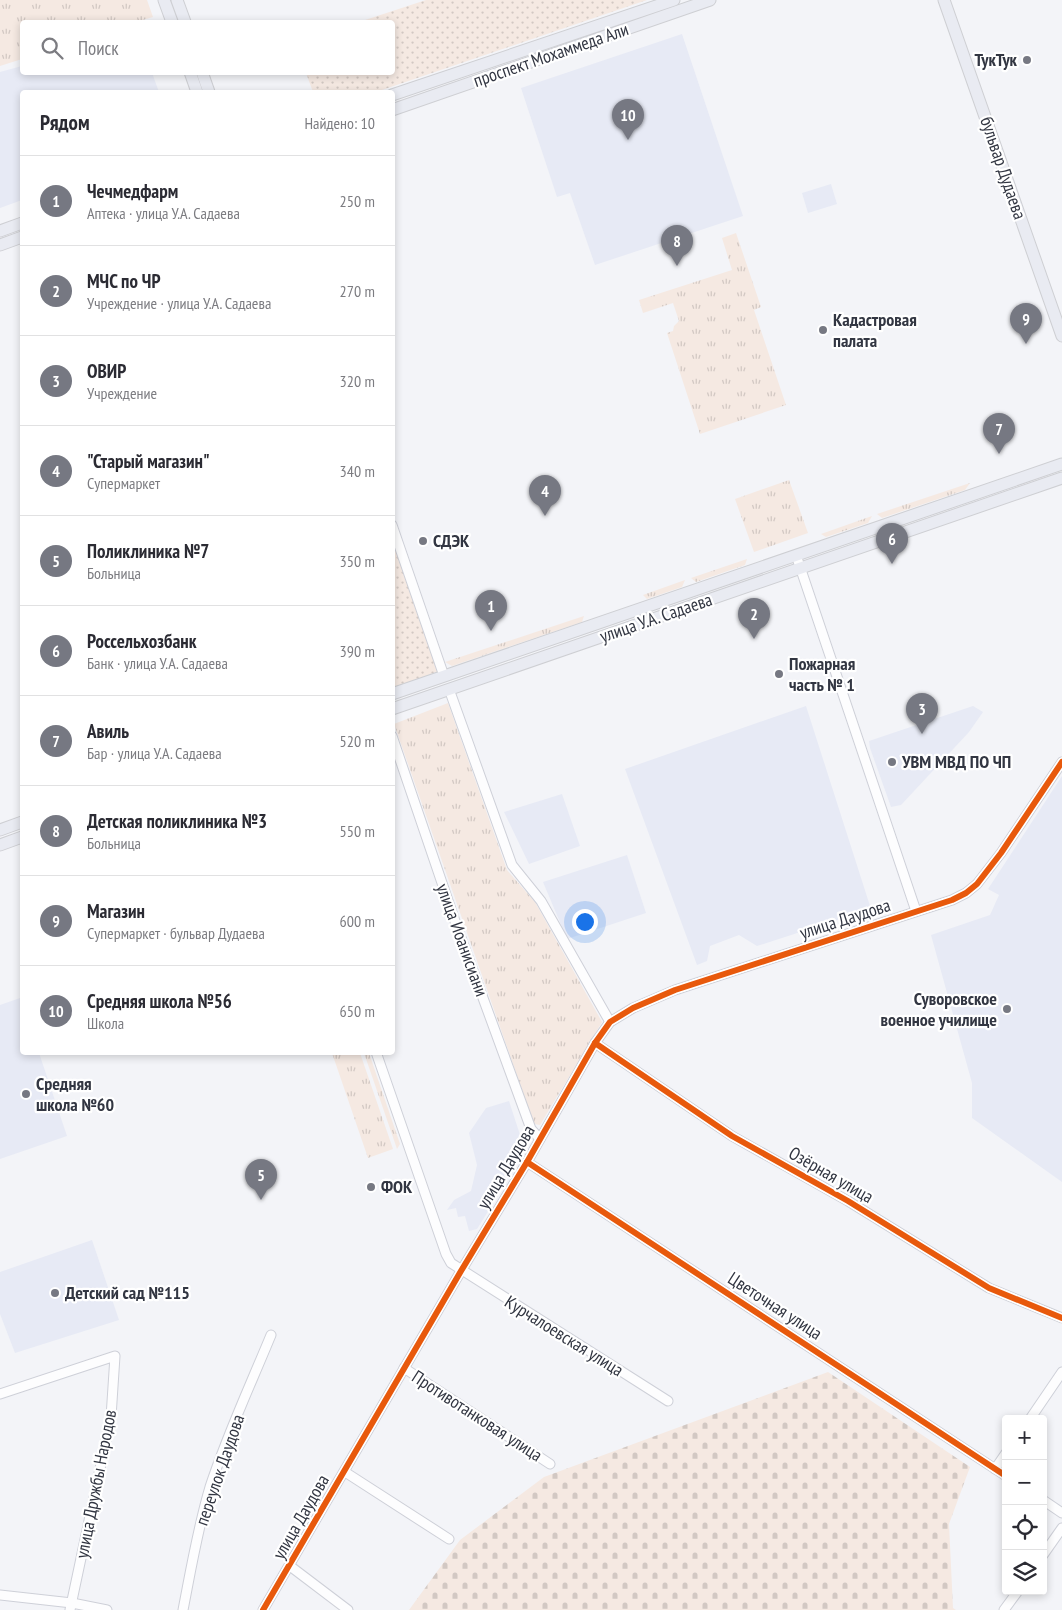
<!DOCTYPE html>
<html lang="ru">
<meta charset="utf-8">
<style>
:root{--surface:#fff;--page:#f7f7f7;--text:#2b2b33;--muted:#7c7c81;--line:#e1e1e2;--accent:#767882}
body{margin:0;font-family:"PT Sans Narrow",sans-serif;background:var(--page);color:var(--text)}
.controls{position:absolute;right:15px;bottom:15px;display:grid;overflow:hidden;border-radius:5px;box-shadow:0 2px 8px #0003}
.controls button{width:45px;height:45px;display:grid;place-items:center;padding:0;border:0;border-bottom:1px solid var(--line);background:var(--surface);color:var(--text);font:25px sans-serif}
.you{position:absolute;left:584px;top:921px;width:18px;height:18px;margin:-12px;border:4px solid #fff;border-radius:50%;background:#1a73e8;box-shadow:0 0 0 8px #1a73e833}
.badge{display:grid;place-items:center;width:32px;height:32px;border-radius:50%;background:var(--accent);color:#fff;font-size:16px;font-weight:700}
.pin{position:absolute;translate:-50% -41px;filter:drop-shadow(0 1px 2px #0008)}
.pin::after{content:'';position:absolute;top:26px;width:18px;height:15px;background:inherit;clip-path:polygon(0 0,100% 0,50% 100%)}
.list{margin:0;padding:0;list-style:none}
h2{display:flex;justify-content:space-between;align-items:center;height:65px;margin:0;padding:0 20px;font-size:21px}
h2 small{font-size:16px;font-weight:400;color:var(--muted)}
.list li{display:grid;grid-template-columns:32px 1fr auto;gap:15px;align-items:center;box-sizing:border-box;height:90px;padding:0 20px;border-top:1px solid var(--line)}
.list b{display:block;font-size:19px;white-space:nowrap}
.list p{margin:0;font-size:16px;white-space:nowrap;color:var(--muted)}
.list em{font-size:16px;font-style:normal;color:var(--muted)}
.icon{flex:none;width:28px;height:28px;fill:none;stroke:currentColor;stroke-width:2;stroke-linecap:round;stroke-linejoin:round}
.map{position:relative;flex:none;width:1062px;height:1610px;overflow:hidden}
.search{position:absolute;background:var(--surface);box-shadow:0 2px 8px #0003;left:20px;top:20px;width:375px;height:55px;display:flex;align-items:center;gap:12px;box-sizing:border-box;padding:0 18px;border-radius:5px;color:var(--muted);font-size:19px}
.panel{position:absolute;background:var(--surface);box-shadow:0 2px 8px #0003;left:20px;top:90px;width:375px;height:965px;border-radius:5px}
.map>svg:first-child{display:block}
.built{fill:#e7eaf5}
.grass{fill:url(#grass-tufts)}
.cemetery{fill:url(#cemetery-stones)}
.park{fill:url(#park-dots)}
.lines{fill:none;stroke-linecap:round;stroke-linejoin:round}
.minor-casing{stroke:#ced0d8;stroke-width:11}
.major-casing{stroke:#cecfd3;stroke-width:13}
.minor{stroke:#fdfdfe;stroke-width:9}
.major{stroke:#e9ebf2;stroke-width:11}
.cycleway-casing{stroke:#fff;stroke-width:9}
.cycleway{stroke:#e8590c;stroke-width:6}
.poi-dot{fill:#767882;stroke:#fff;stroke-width:2}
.labels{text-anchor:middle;stroke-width:4.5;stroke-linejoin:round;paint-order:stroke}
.street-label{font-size:18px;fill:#323642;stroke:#fff}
.poi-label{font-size:18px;font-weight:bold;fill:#323642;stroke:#fff;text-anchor:start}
</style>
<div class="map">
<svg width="1062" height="1610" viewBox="0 0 1062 1610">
<defs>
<pattern id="grass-tufts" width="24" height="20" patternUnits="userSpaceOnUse" patternTransform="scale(1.25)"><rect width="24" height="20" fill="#f5e9e2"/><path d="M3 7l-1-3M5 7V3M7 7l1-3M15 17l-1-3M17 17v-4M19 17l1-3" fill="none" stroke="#d2c8c3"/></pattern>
<pattern id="cemetery-stones" width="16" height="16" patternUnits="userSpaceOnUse" patternTransform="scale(1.25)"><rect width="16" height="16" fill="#f5e9e2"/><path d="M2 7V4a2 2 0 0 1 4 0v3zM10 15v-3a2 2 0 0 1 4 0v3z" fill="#d2c8c3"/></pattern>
<pattern id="park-dots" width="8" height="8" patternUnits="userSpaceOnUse" patternTransform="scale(1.25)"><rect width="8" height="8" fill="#f5e9e2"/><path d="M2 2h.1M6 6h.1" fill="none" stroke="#d2c8c3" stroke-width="1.8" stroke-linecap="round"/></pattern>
</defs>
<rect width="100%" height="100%" fill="#f3f4f8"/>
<!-- built -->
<g class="built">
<polygon points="682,34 743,216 595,265 570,193 557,197 521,88"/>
<polygon points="22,66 22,72 152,73 159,92 22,92 22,200 0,208 0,72"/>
<polygon points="831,184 837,204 808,213 802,193"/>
<polygon points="806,706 871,909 757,946 739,935 710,946 707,961 697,965 625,769"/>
<polygon points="973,706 983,712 969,732 901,805 891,807 870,748 869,741"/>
<polygon points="1062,776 1062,1182 972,1118 972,1083 931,935 990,915 999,895 988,889"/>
<polygon points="562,794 580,846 529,864 504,812"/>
<polygon points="627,855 646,913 567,939 543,882"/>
<polygon points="20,998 22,1006 22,1052 39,1053 67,1136 0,1159 0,1005"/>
<polygon points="509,1101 523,1144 516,1167 477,1229 469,1231 465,1216 458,1217 456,1208 447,1210 454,1200 471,1191 477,1165 469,1133 486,1108"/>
<polygon points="92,1240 119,1320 15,1353 0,1314 0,1272"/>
</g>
<!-- grass -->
<g class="grass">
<polygon points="0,0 147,0 153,17 136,22 22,22 22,59 0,66"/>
<polygon points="736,233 761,307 754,310 786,405 700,434 667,333 673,331 674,326 679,321 673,303 643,313 639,300 732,270 722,238"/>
<polygon points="789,480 808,533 754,552 735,499"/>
<polygon points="970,483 965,490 882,518 877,514"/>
<polygon points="872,516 868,523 826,537 821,534"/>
<polygon points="747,559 745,565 696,582 691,578"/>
<polygon points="685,580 682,587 647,599 643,595"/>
<polygon points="584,616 582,622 452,666 445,662"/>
<polygon points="448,703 507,870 535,902 602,1022 540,1125 534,1124 394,724"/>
<polygon points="332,1053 360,1053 393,1149 368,1158"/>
<polygon points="364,1053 369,1053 400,1144 397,1149"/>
</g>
<!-- cemetery -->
<polygon class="cemetery" points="828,1372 970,1467 949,1524 953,1608 956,1610 409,1610 460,1540 544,1477"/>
<!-- park -->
<g class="park">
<polygon points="426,0 647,0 376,92 313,92 306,73 392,72 392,22 359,22"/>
<polygon points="392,537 439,671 393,688 392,688"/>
</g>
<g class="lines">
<defs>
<g id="minor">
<polyline points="392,525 444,676"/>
<polyline points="796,555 916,911"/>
<polyline points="449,689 512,865 541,901 610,1022"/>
<polyline points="392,736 457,927 531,1129 540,1139"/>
<polyline points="595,1043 732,1136 848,1201 989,1288 1062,1318"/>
<polyline points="376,1052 446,1254 451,1263 668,1401"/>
<polyline points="527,1162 1006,1476"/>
<polyline points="404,1368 550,1464"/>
<polyline points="0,1394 115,1356 111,1417 70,1610"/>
<polyline points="1030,1419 1062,1372"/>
<polyline points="995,1469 1006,1453"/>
<polyline points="345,1472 449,1539"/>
<polyline points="1043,1500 1062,1513"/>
<polyline points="1043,1555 1062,1528"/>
<polyline points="290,1566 348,1610"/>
<polyline points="0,1595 72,1603 107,1610"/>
<path d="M183 1610C191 1569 198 1527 210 1487 227 1435 250 1386 271 1335"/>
<polyline points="263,1610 461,1271 527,1162 595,1043 610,1022 633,1008 675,990 952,900 966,893 977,884 1001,853 1062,762"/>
<polyline points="1004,1610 1018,1591"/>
</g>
<g id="major">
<polyline points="164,0 172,22"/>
<polyline points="177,0 185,22"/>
<polyline points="944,0 1062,336"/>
<polyline points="190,72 197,92"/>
<polyline points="202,72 209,92"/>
<polyline points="392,95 674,0"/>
<polyline points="392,110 710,0"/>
<polyline points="0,231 22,223"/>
<polyline points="0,245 22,237"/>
<polyline points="392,694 1062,464"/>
<polyline points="392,709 1062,478"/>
<polyline points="0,830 22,822"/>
<polyline points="0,845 22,837"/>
</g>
</defs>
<!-- minor casing -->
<use href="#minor" class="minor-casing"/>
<!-- major casing -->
<use href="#major" class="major-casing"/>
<!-- minor -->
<use href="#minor" class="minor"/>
<!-- major -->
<use href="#major" class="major"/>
<defs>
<g id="cycleway">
<polyline points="595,1043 732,1136 848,1201 989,1288 1062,1318"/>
<polyline points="527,1162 1006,1476"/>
<polyline points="263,1610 461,1271 527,1162 595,1043 610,1022 633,1008 675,990 952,900 966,893 977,884 1001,853 1062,762"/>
</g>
</defs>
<!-- cycleway casing -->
<use href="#cycleway" class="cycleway-casing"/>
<!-- cycleway -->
<use href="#cycleway" class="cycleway"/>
</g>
<!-- markers -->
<g class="poi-dot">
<circle cx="1027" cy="60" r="5"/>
<circle cx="823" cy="330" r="5"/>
<circle cx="423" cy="541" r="5"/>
<circle cx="779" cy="674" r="5"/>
<circle cx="892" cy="762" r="5"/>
<circle cx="1007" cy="1009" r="5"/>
<circle cx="26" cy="1094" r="5"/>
<circle cx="371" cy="1187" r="5"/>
<circle cx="55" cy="1293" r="5"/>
</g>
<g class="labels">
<!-- street labels -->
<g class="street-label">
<text transform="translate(551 55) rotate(-19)" y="6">проспект Мохаммеда Али</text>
<text transform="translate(1003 168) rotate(71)" y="6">бульвар Дудаева</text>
<text transform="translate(656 618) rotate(-19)" y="6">улица У.А. Садаева</text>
<text transform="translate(845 919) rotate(-18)" y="6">улица Даудова</text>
<text transform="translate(462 940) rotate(70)" y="6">улица Иоанисиани</text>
<text transform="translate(506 1167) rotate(-59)" y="6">улица Даудова</text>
<text transform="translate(831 1175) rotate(30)" y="6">Озёрная улица</text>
<text transform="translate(775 1306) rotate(33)" y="6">Цветочная улица</text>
<text transform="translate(564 1336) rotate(32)" y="6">Курчалоевская улица</text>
<text transform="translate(477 1416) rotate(33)" y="6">Противотанковая улица</text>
<text transform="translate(220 1470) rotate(-71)" y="6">переулок Даудова</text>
<text transform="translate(96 1484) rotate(-79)" y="6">улица Дружбы Народов</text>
<text transform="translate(301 1517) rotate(-60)" y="6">улица Даудова</text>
</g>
<!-- poi labels -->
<g class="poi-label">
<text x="1017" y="66" text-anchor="end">ТукТук</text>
<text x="833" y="326">Кадастровая<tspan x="833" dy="21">палата</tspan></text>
<text x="433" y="547">СДЭК</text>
<text x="789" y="670">Пожарная<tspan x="789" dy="21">часть № 1</tspan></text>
<text x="902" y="768">УВМ МВД ПО ЧП</text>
<text x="997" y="1005" text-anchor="end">Суворовское<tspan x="997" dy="21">военное училище</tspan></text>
<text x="36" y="1090">Средняя<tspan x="36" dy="21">школа №60</tspan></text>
<text x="381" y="1193">ФОК</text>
<text x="65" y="1299">Детский сад №115</text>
</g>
</g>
</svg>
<div class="controls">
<button>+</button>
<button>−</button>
<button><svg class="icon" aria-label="locate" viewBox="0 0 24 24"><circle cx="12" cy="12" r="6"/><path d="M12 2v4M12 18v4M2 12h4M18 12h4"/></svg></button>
<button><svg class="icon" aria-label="layers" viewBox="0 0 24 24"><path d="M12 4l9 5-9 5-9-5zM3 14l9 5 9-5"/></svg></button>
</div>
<div class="you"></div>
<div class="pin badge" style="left:491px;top:631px">1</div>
<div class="pin badge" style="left:754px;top:639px">2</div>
<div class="pin badge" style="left:922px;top:734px">3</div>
<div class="pin badge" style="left:545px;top:516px">4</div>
<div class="pin badge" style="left:261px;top:1200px">5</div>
<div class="pin badge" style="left:892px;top:564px">6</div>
<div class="pin badge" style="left:999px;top:454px">7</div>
<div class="pin badge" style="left:677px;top:266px">8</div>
<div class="pin badge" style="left:1026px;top:344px">9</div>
<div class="pin badge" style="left:628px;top:140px">10</div>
<div class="search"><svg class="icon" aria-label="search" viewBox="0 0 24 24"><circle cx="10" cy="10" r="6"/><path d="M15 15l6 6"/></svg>Поиск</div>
<section class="panel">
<h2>Рядом<small>Найдено: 10</small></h2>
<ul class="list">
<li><span class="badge">1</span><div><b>Чечмедфарм</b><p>Аптека · улица У.А. Садаева</p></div><em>250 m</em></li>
<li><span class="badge">2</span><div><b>МЧС по ЧР</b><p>Учреждение · улица У.А. Садаева</p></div><em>270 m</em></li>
<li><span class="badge">3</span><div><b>ОВИР</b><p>Учреждение</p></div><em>320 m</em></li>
<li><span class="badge">4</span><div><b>&quot;Старый магазин&quot;</b><p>Супермаркет</p></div><em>340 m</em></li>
<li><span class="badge">5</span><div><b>Поликлиника №7</b><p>Больница</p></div><em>350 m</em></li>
<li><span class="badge">6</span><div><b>Россельхозбанк</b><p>Банк · улица У.А. Садаева</p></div><em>390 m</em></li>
<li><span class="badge">7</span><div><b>Авиль</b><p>Бар · улица У.А. Садаева</p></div><em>520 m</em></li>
<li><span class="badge">8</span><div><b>Детская поликлиника №3</b><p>Больница</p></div><em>550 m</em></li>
<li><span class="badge">9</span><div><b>Магазин</b><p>Супермаркет · бульвар Дудаева</p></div><em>600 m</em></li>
<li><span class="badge">10</span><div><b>Средняя школа №56</b><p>Школа</p></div><em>650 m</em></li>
</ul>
</section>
</div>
